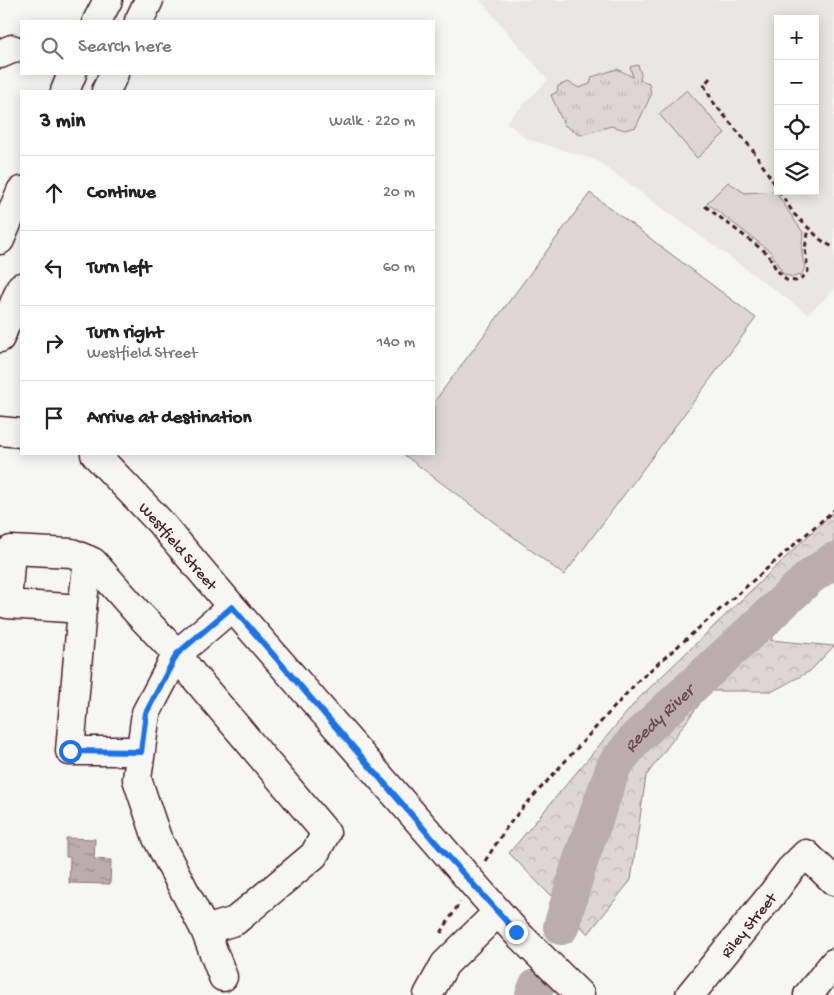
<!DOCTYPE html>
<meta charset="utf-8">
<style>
:root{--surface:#fff;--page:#f6f6f6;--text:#222;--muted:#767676;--line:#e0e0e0}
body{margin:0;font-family:"Gochi Hand",sans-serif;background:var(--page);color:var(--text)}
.controls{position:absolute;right:15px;top:15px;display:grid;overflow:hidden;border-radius:0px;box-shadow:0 2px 12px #0003}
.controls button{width:45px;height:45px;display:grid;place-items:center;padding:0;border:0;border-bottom:1px solid var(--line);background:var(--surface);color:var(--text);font:25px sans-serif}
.stop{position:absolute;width:15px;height:15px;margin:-11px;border:4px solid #1a73e8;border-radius:50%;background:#fff}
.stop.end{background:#1a73e8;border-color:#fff;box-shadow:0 1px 5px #0008}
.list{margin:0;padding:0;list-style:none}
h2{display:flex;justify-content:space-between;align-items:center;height:65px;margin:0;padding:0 20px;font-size:21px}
h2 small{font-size:16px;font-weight:400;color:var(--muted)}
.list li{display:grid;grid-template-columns:32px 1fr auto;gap:15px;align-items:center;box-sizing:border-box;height:75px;padding:0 20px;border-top:1px solid var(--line)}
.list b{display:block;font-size:19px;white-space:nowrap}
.list p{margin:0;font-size:16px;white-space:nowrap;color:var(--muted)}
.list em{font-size:16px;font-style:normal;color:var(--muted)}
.icon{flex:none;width:28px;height:28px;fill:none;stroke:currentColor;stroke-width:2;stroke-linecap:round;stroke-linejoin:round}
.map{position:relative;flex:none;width:834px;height:995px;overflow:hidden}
.search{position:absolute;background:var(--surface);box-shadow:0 2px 12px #0003;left:20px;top:20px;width:415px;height:55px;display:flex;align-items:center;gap:12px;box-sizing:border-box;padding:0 18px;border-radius:0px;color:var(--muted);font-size:19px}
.panel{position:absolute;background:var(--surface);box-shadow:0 2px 12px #0003;left:20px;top:90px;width:415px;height:365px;border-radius:0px}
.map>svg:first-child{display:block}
.built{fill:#e9e6e3;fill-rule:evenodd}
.forest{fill:url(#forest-crowns);stroke:#947a80}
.park{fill:url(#park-tufts);stroke:#947a80}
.garden{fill:#ddd6d5;stroke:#947a80}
.water{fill:url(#water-ripples);stroke:#8e747a}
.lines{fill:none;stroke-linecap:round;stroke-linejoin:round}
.river{stroke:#bbadae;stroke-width:36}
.minor-casing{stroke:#4a1f2b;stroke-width:31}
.highway-casing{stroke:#4a1f2b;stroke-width:31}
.path{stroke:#4a1f2b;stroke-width:3;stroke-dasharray:5 4;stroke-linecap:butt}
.minor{stroke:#f6f6f2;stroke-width:28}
.highway{stroke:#f6f6f2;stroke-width:28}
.route{stroke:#1a73e8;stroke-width:6}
.labels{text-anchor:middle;stroke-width:5;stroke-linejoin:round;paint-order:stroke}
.street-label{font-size:16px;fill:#4a1f2b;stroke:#f6f6f2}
.water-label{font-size:18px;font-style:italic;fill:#6c4a52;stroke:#f6f6f2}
</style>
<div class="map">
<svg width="834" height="995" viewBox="0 0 834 995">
<defs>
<pattern id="forest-crowns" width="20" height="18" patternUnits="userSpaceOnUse" patternTransform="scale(1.25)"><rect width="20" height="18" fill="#ddd6d5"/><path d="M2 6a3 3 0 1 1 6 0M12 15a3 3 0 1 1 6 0" fill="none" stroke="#bfb7b7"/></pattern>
<pattern id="park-tufts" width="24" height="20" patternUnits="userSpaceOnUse" patternTransform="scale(1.25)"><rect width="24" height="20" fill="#ddd6d5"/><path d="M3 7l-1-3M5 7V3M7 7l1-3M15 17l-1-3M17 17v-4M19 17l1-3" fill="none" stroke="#bfb7b7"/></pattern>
<pattern id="water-ripples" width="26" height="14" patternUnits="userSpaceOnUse" patternTransform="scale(1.25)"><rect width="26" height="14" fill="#bbadae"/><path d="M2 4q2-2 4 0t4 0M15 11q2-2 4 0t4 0" fill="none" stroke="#9a8c8e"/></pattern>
</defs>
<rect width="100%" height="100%" fill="#f6f6f2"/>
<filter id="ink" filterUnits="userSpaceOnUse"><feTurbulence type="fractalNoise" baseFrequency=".02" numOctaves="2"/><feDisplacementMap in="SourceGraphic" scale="10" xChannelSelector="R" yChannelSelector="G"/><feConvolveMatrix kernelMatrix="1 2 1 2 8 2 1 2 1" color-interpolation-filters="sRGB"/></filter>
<g filter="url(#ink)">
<!-- built -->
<path class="built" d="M480 0H834V290L808 314 596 160 527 139 506 122 548 80ZM778 19H815V191H778Z"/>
<!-- forest -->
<polygon class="forest" points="834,511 834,571 770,640 834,646 810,671 773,691 709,691 646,776 631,880 588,934 509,853 638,699"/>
<!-- park -->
<polygon class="park" points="638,65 641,74 640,80 649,83 651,95 636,127 625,130 611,126 580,135 564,125 551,95 557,92 558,86 568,82 579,88 590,84 592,77 617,69 633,77 630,67"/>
<!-- garden -->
<g class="garden">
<polygon points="687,90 725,133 697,158 659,114"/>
<path d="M728 182 745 193 775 191 797 224 803 232C803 239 801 246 802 252 802 263 808 265 801 275L792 277 783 274 771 252 707 203Z"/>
<polygon points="590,193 756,318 564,575 403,454 434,454 434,402"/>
</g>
<!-- water -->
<polygon class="water" points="66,838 95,839 94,859 111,860 110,884 69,883 70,857 66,857"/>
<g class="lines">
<!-- river -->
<g class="river">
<path id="s1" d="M561 927 579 865 614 766 636 738 810 577 834 560"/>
<polyline points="533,995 536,987"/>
</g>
<defs>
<g id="minor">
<polyline points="0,54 12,49"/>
<polyline points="0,431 21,433"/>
<path id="s2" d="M95 454 159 521 232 607 477 888 516 932 580 995"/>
<polyline points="82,609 88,560"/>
<polyline points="141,751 70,751 82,609 7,604 11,550 72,553 93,562 138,613 177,654 146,713 137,779 157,838 205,930 235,921 314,855 326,833 192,674 177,654 232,607"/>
<polyline points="205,930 223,977"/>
<polyline points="428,995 445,964 498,912"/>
<path id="s3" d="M690 995 773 893 790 870 806 854 834 881"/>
<polyline points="808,995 834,963"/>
</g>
<g id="highway">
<polyline points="97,21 108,0"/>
<polyline points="139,21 149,0"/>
<polyline points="65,91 72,74"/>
<polyline points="106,91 114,74"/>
<polyline points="0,240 21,191"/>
<polyline points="0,338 21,287"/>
</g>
</defs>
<!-- minor casing -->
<use href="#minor" class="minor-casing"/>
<!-- highway casing -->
<use href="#highway" class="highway-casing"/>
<!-- path -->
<g class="path">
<polyline points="710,78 704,85 713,102 752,149 778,189"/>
<polyline points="779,191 794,214 821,240 834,248"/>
<polyline points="705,206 768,254 776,269 786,280 796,281 806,275 808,271 805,248 809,229"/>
<polyline points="485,861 507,827 519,812 638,681 834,510"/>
<polyline points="441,933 460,902"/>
</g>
<!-- minor -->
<use href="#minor" class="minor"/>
<!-- highway -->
<use href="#highway" class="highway"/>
</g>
</g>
<g class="lines" filter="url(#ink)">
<!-- route -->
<polyline class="route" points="70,751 141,752 146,713 177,654 232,607 436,843 516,932"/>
</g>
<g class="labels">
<!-- street labels -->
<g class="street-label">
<text dy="6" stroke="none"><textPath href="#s2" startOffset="124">Westfield Street</textPath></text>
<text dy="6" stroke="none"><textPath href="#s3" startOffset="91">Riley Street</textPath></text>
</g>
<!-- water labels -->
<g class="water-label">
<text dy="6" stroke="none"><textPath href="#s1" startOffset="235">Reedy River</textPath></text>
</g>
</g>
</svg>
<div class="controls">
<button>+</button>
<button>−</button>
<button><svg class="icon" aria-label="locate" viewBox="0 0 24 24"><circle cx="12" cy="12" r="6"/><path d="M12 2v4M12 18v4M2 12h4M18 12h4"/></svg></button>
<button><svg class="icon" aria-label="layers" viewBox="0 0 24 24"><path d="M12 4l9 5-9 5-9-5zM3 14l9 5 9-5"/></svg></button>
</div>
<div class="stop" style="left:70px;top:751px"></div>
<div class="stop end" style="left:516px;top:932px"></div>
<div class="search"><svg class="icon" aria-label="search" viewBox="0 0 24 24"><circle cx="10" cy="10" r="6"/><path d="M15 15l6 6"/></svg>Search here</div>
<section class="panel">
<h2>3 min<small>Walk · 220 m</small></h2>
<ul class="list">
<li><svg class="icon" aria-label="ahead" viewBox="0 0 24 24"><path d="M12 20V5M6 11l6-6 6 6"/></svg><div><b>Continue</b></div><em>20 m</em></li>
<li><svg class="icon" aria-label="left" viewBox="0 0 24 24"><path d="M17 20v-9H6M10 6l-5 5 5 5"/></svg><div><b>Turn left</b></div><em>60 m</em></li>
<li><svg class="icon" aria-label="right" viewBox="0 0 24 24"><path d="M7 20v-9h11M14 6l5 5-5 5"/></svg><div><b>Turn right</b><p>Westfield Street</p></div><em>140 m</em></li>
<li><svg class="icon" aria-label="arrive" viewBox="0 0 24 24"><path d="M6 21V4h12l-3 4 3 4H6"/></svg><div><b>Arrive at destination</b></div></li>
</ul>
</section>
</div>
